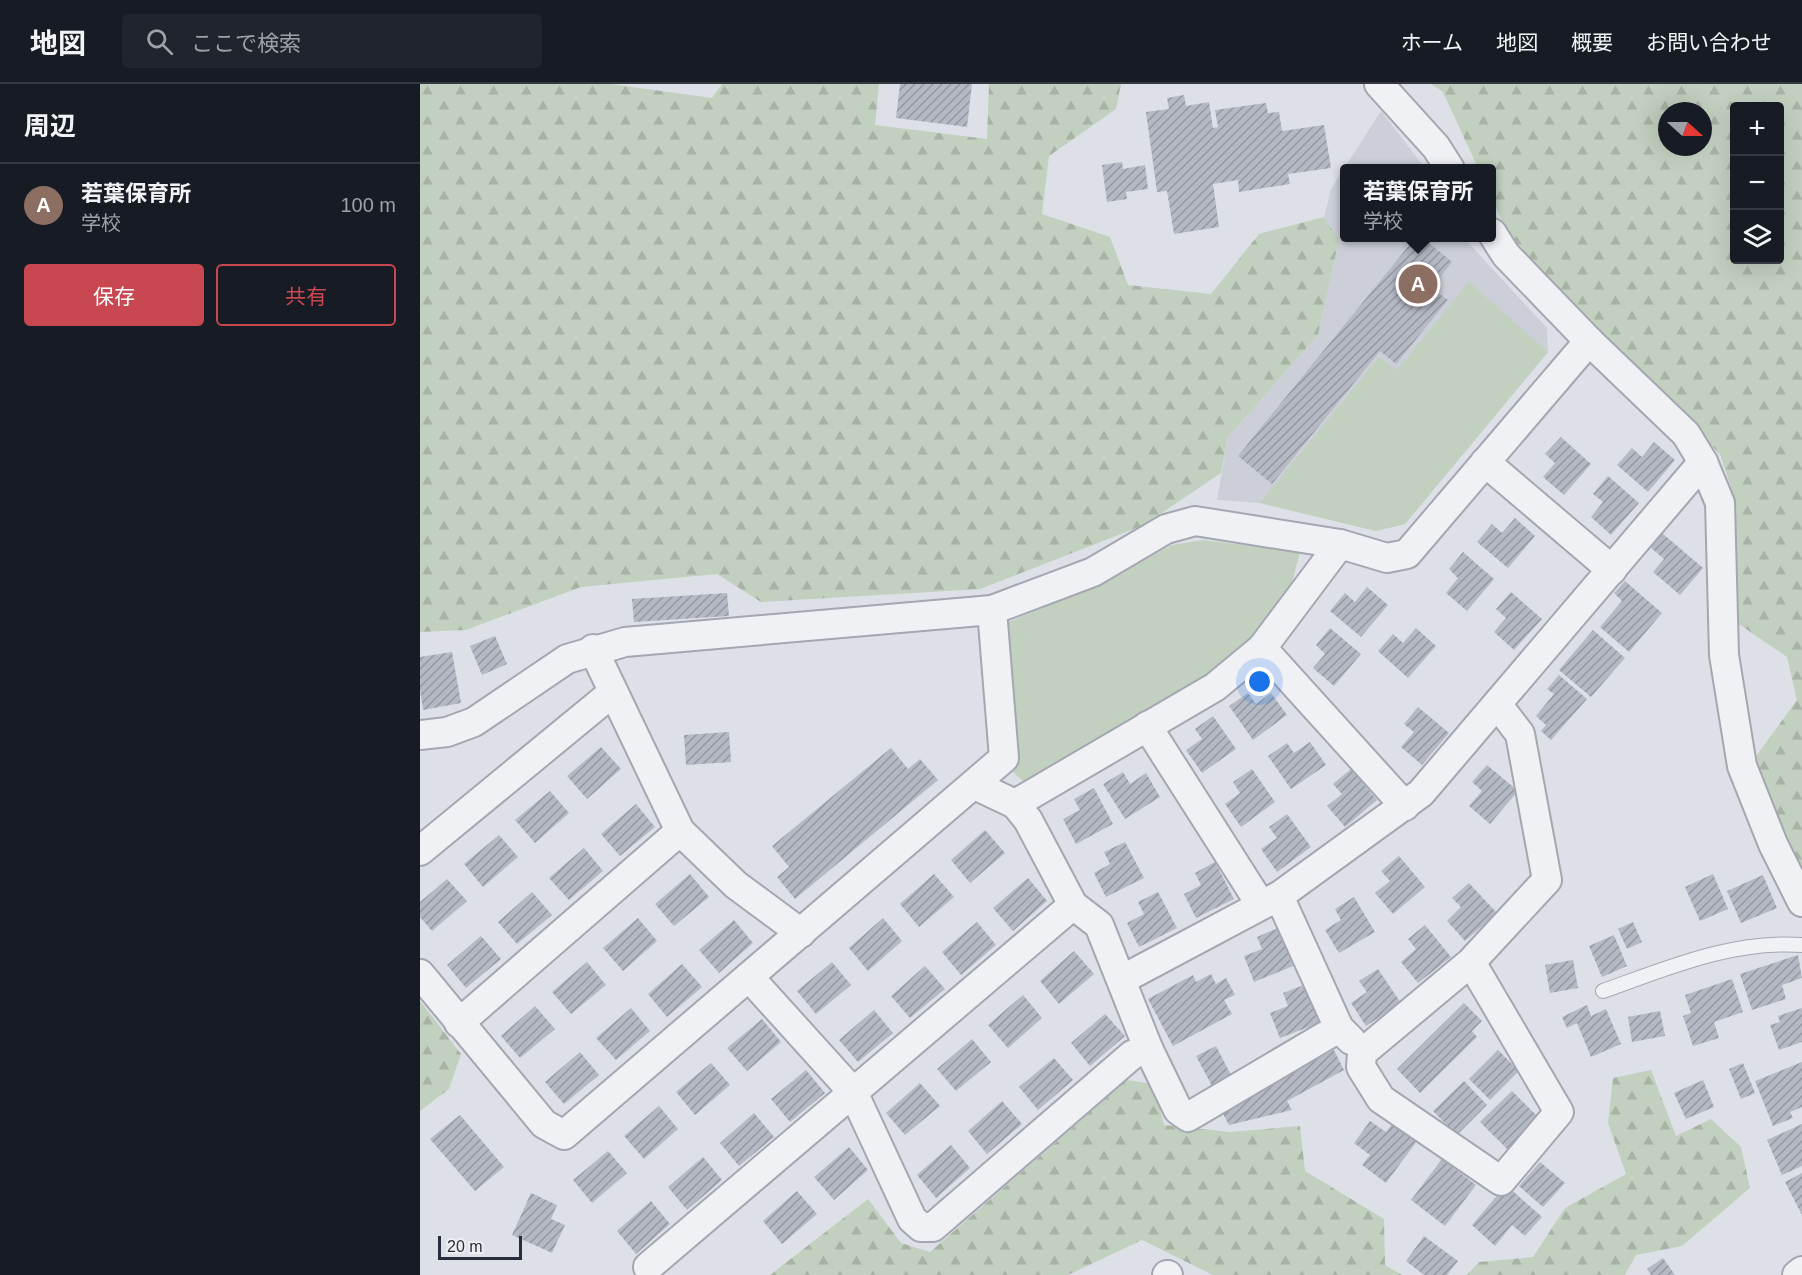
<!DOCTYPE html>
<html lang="ja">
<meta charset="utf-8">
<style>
:root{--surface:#171b24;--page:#20242c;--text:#f1f3f6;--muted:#9ea1a6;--line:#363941;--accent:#c84750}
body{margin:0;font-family:Arial,"Noto Sans JP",sans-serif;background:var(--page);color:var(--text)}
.controls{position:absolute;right:18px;top:18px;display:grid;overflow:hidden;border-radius:6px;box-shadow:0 6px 24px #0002}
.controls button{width:54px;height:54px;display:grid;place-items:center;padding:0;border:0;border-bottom:2px solid var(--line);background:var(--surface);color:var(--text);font:30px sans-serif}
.compass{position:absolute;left:1238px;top:18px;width:54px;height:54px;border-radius:50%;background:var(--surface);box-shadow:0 6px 24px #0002;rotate:111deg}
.scale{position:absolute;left:18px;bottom:15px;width:84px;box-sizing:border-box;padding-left:6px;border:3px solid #282e3d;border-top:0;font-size:16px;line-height:21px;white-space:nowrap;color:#282e3d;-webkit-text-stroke:4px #edeff4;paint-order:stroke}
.you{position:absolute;left:840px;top:598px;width:21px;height:21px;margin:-15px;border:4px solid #fff;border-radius:50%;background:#1a73e8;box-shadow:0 0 0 9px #1a73e833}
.badge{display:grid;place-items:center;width:39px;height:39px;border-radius:50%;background:var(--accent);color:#fff;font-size:20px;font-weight:700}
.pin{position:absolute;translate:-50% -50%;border:3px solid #fff;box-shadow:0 2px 6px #0006}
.popup{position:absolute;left:920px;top:80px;width:156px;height:78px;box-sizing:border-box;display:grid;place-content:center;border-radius:6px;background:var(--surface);filter:drop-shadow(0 2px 4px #0005);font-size:20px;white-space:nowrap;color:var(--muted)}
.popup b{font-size:22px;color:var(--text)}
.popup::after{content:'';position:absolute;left:50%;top:100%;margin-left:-12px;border:12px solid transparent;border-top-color:var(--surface)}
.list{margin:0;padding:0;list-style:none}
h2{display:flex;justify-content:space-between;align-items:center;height:78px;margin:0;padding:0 24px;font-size:26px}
h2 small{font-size:20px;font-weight:400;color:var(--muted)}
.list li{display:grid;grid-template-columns:39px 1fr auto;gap:18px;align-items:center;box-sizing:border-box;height:84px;padding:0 24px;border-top:2px solid var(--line)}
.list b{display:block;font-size:22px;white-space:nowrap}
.list p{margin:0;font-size:20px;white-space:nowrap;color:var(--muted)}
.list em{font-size:20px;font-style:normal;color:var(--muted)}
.actions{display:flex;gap:12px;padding:18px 24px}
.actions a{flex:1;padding:14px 0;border:2px solid var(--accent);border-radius:6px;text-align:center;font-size:21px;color:var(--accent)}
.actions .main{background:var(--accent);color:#fff}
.icon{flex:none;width:33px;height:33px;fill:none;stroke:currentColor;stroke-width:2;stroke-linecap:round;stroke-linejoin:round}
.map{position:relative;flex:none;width:1382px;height:1191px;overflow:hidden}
header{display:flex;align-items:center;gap:36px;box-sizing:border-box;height:84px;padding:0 30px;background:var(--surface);border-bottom:2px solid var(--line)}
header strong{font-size:28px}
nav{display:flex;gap:33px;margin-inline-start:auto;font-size:21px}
.search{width:420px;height:54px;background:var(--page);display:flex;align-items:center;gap:15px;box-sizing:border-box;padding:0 21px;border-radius:6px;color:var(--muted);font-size:22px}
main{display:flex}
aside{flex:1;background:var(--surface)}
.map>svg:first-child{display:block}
.built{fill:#cccfd8}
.forest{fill:url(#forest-firs);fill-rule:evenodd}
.green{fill:#c2d0bf}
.building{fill:url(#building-hatch)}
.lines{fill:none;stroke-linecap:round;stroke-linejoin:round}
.lane-casing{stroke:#a4a7b1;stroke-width:16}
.street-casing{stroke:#a4a7b1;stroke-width:32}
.lane{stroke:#f0f1f5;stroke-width:14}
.street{stroke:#f0f1f5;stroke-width:28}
</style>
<header>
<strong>地図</strong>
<div class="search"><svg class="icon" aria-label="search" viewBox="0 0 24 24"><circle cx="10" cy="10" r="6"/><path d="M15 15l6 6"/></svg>ここで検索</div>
<nav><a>ホーム</a><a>地図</a><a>概要</a><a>お問い合わせ</a></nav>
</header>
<main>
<aside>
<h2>周辺<small></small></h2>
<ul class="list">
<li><span class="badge" style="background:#8d6e63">A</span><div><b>若葉保育所</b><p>学校</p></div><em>100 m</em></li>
</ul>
<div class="actions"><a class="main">保存</a><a>共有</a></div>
</aside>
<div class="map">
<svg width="1382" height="1191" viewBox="0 0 1382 1191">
<defs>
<pattern id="forest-firs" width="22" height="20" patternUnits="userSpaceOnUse" patternTransform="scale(1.5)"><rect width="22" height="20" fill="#c2d0bf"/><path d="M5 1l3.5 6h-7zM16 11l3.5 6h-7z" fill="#a7b3a5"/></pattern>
<pattern id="building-hatch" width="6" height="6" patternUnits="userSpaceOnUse" patternTransform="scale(1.5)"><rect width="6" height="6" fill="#b5b9c3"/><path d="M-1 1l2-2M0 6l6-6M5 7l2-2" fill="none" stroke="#9397a0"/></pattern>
</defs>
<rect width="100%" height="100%" fill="#dee0e7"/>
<!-- built -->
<polygon class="built" points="961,27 1005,84 924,85 924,154 1044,154 1127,244 1128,268 985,440 956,447 840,419 797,416 808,353 898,251 919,156 904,133 911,105"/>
<!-- forest -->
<g class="forest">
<polygon points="0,0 191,0 292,14 302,0 459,0 455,41 567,55 569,0 701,0 696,25 629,72 622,130 690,153 708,201 791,210 839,150 904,133 919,156 898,251 808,353 801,389 724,441 560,505 341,518 297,490 161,503 46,546 0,548"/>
<path d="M1011 0H1382V794L1334 675 1377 616 1367 573 1310 534 1314 412 1300 370 1186 258 1087 148 1072 114V85L1058 84 1023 8ZM1314 22H1360V176H1314ZM1247 27H1283V63H1247Z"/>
<polygon points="0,917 41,970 29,1005 0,1027"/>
<polygon points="1231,986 1256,1052 1291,1035 1321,1063 1330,1104 1262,1162 1216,1171 1205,1191 1047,1191 1059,1178 1113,1173 1145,1124 1206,1090 1188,1039 1193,994"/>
<polygon points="707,996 733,1000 744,1041 810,1048 880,1042 885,1087 964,1135 965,1181 982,1191 793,1191 722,1156 648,1191 350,1191 448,1115 481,1159 510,1168"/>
</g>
<!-- green -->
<g class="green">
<polygon points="1049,198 1128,268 985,440 956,447 840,419 959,273 977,286"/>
<polygon points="783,456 880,468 871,503 823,571 606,700 593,688 586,539 684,498 752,461"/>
</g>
<!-- building -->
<g class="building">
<polygon points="480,0 552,0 547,43 476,34"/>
<polygon points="764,11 766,22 789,18 793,44 798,43 795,26 846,19 848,29 859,28 862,47 904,41 911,84 868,90 870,100 819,108 818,96 793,100 799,143 754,150 747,107 737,108 726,28 749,25 747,14"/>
<polygon points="702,78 703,85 725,81 728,105 706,108 707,115 687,118 682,81"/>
<polygon points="995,154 1003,154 1032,178 1012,204 1028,216 976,280 960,267 852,400 818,372"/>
<polygon points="1141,353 1171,380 1144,411 1123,393 1135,379 1125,370"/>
<polygon points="1234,358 1255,376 1228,408 1197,381 1212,364 1222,373"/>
<polygon points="1188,392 1219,419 1191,451 1171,433 1183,418 1173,410"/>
<polygon points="1095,434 1115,452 1088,484 1057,458 1072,440 1082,449"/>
<polygon points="1242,449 1283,484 1260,511 1233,488 1244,475 1230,463"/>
<polygon points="1043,468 1074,495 1047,527 1026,509 1038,494 1029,485"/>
<polygon points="1205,497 1242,529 1209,568 1180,543 1202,517 1194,509"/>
<polygon points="947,503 968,521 941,553 910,527 925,509 935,518"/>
<polygon points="1091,508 1122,535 1094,566 1074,548 1086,534 1076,525"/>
<polygon points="307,509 309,532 214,538 212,515"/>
<polygon points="910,544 941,570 914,602 893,584 905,570 896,561"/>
<polygon points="996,544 1016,562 988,594 958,567 973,550 983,559"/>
<polygon points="1173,546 1205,574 1171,613 1139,586"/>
<polygon points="75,552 87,580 62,591 50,562"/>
<polygon points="32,568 41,619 3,626 0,606 0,573"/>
<polygon points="1139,591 1167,615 1131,656 1121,647 1126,641 1116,632 1134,610 1127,605"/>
<polygon points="828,609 836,620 851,609 867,631 833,656 809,622"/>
<polygon points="998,623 1029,649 1002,681 981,663 994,648 984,640"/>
<polygon points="793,632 816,665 782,689 766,666 782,655 775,645"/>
<polygon points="309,648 311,678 266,681 264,651"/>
<polygon points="890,658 906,681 871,705 848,672 867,659 874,669"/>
<polygon points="181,663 201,685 167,715 147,692"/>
<polygon points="471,664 488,685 500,675 518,696 375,815 357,793 369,783 352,762"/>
<polygon points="1067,681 1098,707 1070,740 1049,722 1062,707 1052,698"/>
<polygon points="832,685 855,718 821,743 805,720 820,709 813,698"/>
<polygon points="931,685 957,716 925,743 907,722 922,710 913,700"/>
<polygon points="703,688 710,700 726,689 740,713 705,735 683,700"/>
<polygon points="674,704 693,740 656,760 643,735 660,726 654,715"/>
<polygon points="130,707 149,729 115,759 95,736"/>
<polygon points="216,720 235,743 200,772 181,750"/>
<polygon points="867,730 891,763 857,788 841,765 857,754 849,743"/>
<polygon points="565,746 585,769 550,799 531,776"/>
<polygon points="79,751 98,773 63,803 44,780"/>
<polygon points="705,758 724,794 686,813 674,789 690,780 684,768"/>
<polygon points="164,764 183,787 149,816 129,794"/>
<polygon points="979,772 1005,803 973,830 955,809 970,797 961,787"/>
<polygon points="795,778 814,815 776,834 764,810 781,801 775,789"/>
<polygon points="270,790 289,813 254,842 235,820"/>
<polygon points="514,790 534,813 499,843 480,820"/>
<polygon points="1293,790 1308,825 1280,837 1265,803"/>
<polygon points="1343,791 1357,824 1321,839 1307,807"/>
<polygon points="608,794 627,817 593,847 573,824"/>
<polygon points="27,795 47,817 12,847 0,833 0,818"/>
<polygon points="1049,799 1077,829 1045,857 1027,837 1041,823 1032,814"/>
<polygon points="112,808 132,831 97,860 78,838"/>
<polygon points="738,808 757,844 719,863 707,839 724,830 718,818"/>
<polygon points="934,813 955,848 919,869 905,846 921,836 915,825"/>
<polygon points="218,834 237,857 203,887 183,864"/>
<polygon points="463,834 482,857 448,887 429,864"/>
<polygon points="314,836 333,859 299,889 279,866"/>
<polygon points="557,838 576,861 541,891 522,868"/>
<polygon points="1213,838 1222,858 1207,865 1198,845"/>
<polygon points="1005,841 1031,873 998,899 981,878 996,865 988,855"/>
<polygon points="858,844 873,882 834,898 824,872 842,865 837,853"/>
<polygon points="1194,851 1207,882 1182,893 1169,862"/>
<polygon points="61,852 81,875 46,904 27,881"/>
<polygon points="654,867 674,890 639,920 620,897"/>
<polygon points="1378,871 1382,894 1362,901 1366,915 1332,926 1320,890"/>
<polygon points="1153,876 1158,904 1130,909 1125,881"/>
<polygon points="167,878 186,901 151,930 132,908"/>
<polygon points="412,878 431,901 396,930 377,907"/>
<polygon points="262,880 282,903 247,933 228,910"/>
<polygon points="505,882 525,905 490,934 471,912"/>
<polygon points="958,885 981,919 946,942 931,919 947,908 939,897"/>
<polygon points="791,890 796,900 806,894 815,911 804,916 812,930 753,962 728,915 773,891 776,898"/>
<polygon points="1312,895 1323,928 1294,938 1299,954 1273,962 1263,932 1271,929 1265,911"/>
<polygon points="884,901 899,939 860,954 850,929 868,922 863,909"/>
<polygon points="603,911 622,934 588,964 568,941"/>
<polygon points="1044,919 1062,937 1052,947 1057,953 1000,1009 977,985"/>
<polygon points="1167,921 1171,932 1186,925 1201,960 1171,973 1157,939 1147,944 1142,933"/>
<polygon points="115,922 135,945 100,974 81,952"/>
<polygon points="211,924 230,947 196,976 176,954"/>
<polygon points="1382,924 1382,958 1359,966 1350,941 1360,938 1358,932"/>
<polygon points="454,926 473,949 438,978 419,956"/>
<polygon points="1240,927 1245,952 1212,958 1208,933"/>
<polygon points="685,930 705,952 670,982 651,959"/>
<polygon points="342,935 361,958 327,987 307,964"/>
<polygon points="552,955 571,978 536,1007 517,985"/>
<polygon points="796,962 811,991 792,1002 776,972"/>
<polygon points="914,966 924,986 867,1017 872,1026 809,1041 801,1026"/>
<polygon points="1078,966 1099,987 1070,1016 1049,995"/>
<polygon points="160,968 179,991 144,1020 125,998"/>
<polygon points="634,974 653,996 618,1026 599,1003"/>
<polygon points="1382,978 1382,1023 1370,1028 1373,1034 1353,1042 1335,997"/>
<polygon points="291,979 310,1001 275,1031 256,1008"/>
<polygon points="1323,979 1335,1009 1321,1015 1309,985"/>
<polygon points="386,986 405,1009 370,1038 351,1015"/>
<polygon points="1283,996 1294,1023 1266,1035 1254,1009"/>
<polygon points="1044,997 1067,1021 1037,1051 1013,1027"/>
<polygon points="500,999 520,1022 485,1051 466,1029"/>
<polygon points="1092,1007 1119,1034 1087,1065 1060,1038"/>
<polygon points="582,1017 602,1040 567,1070 548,1047"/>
<polygon points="239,1022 258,1045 224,1075 204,1052"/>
<polygon points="334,1029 354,1053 319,1082 300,1059"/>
<polygon points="40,1031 84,1083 55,1107 10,1055"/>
<polygon points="950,1037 966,1048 973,1039 997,1057 966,1099 942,1081 950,1071 934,1059"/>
<polygon points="1382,1040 1382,1082 1362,1091 1347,1056"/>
<polygon points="531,1061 550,1084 516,1114 497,1091"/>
<polygon points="429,1063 448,1086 414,1116 394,1093"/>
<polygon points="188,1067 207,1089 172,1119 153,1096"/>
<polygon points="283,1073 302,1096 267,1126 248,1103"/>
<polygon points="1022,1075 1056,1101 1025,1142 991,1116"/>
<polygon points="1120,1078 1145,1099 1123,1123 1099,1102"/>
<polygon points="1382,1089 1382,1131 1365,1098"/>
<polygon points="1086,1101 1122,1133 1105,1152 1092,1141 1075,1162 1052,1141"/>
<polygon points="377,1107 397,1130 362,1160 343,1137"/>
<polygon points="111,1109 137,1121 131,1135 145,1141 132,1169 92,1151"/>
<polygon points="231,1117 250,1140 216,1170 197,1147"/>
<polygon points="1004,1152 1038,1177 1027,1191 1004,1191 986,1177"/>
<polygon points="1243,1174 1255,1191 1231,1191 1227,1185"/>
</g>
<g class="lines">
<defs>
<path id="lane" d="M1183 907C1248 884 1312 856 1382 861"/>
<g id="street">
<polyline points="959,0 1016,63 1030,85"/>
<polyline points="1072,149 1086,171 1169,257 1266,350 1283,378 1300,419 1304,571 1322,682 1353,760 1382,818"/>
<polyline points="1065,378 1192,486"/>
<polyline points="842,564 985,722"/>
<polyline points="173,565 260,747 316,801 381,849"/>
<polyline points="727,642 841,821"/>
<polyline points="0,651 27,648 54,638 147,575 205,558 572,526 673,488 746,445 775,437 920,460 967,474 987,470 1169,257"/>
<polyline points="595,720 795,603 842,564 920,460"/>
<polyline points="0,767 192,609"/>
<polyline points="859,812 919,944 931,956"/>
<polyline points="1051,878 1139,1028 1081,1097 961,1015 941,983 942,969 1051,878 1127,796 1100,650 1077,620"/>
<polyline points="0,890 124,1040 144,1051 584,674 572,526"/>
<polyline points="329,893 433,1008 492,1135 501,1143 513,1143 712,971 728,964 679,841 653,821 608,736 595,720 555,701"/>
<polyline points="703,895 859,812 1001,709 1283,378"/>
<polyline points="39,939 260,747"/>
<polyline points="728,964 758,1026 768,1033 919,944"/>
<polyline points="228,1183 653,821"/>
<polyline points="747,1191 748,1191"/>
<polyline points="1377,1191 1382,1187"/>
</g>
</defs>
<!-- lane casing -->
<use href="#lane" class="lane-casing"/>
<!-- street casing -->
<use href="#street" class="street-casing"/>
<!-- lane -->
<use href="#lane" class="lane"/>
<!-- street -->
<use href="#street" class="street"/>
</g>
</svg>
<div class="controls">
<button>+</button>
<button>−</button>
<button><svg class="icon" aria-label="layers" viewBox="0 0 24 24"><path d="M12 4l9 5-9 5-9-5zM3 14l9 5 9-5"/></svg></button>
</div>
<svg class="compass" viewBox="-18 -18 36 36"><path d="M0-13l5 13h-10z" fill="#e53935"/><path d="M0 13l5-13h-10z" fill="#9ea1a6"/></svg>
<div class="scale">20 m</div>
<div class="you"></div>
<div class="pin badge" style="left:998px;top:200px;background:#8d6e63">A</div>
<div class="popup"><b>若葉保育所</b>学校</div>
</div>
</main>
